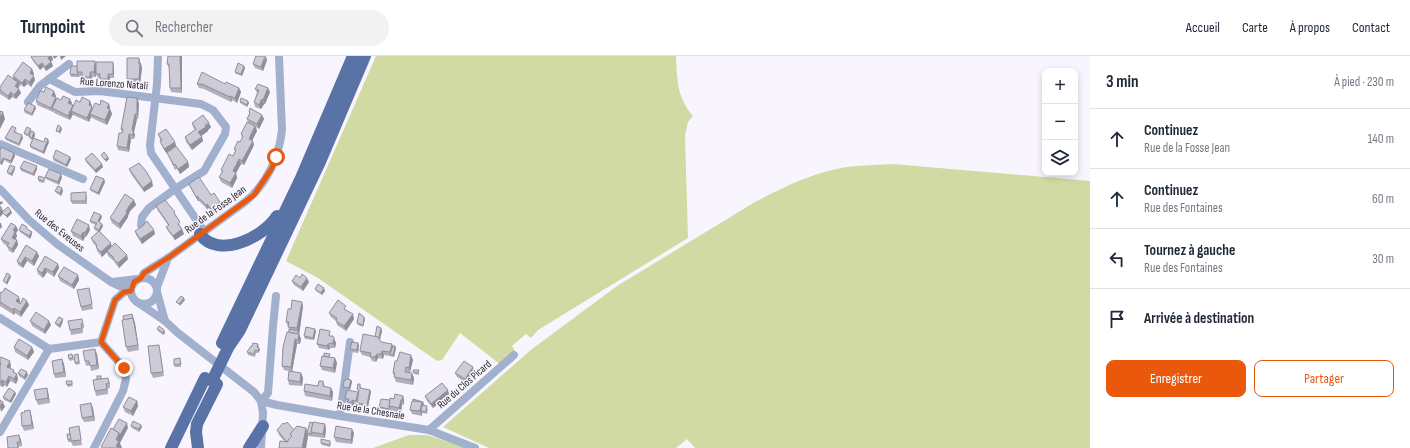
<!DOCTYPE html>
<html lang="fr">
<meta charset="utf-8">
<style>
:root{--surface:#fff;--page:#f2f2f3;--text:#1f2937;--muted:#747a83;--line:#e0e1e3;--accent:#ea580c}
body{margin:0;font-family:"Sofia Sans Condensed",sans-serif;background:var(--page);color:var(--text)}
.controls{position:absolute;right:12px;top:12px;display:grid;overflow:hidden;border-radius:8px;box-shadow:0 2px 6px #0003}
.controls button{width:36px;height:36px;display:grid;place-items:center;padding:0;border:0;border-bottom:1px solid var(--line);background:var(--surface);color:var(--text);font:20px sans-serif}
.stop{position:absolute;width:12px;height:12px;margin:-9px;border:3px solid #ea580c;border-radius:50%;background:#fff}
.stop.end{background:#ea580c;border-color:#fff;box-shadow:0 1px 4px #0008}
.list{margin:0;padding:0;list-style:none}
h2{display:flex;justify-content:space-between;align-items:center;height:52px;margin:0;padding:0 16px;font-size:17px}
h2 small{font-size:13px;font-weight:400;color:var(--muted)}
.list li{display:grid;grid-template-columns:26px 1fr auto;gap:12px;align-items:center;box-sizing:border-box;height:60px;padding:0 16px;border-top:1px solid var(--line)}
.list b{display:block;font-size:15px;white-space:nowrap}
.list p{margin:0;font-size:13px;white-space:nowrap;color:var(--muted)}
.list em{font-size:13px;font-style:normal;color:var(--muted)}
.actions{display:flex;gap:8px;padding:12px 16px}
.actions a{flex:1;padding:9px 0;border:1px solid var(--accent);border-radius:8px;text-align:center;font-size:14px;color:var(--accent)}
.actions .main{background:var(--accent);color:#fff}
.icon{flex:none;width:22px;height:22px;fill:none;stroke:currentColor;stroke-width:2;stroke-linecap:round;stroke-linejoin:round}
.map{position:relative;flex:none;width:1090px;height:392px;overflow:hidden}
header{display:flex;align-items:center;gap:24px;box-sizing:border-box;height:56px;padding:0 20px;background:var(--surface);border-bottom:1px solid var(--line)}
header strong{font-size:19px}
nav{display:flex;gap:22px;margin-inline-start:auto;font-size:14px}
.search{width:280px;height:36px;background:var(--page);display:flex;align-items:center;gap:10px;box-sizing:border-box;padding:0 14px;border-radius:22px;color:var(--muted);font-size:15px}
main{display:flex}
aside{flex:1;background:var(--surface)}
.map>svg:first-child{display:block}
.green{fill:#d2daa3}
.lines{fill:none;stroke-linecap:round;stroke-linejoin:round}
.street{stroke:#a0b0cd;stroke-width:8}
.primary{stroke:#5973a7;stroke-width:12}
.primary-bridge{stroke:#5973a7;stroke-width:12}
.wall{fill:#b1afbb}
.shaded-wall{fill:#908e98}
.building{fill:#cecbd9;stroke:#908e98}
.route{stroke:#ea580c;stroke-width:5}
.labels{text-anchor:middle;stroke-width:3;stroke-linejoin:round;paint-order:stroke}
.street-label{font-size:11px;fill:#2a292e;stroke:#f8f5fe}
</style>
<header>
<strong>Turnpoint</strong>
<div class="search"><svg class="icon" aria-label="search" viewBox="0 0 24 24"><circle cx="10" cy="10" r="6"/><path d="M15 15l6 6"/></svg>Rechercher</div>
<nav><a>Accueil</a><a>Carte</a><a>À propos</a><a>Contact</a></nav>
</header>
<main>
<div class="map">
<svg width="1090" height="392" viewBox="0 0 1090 392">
<rect width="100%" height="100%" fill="#f8f5fe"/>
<!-- green -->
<g class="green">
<path d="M376 0H676C677 23 677 41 693 60L688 66 685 80 688 182 538 274 531 282 526 278 512 290 515 295 501 309 460 277 442 304 437 305 318 222 286 205Z"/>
<path d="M893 108 1090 125V392H695L687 383 676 392H489L443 371 532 293 617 230 755 146C786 130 820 113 856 110 868 109 881 109 893 108Z"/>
<polygon points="409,379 427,379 468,392 373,392"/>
</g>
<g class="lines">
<!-- street -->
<g class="street">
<polyline points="158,0 157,28 150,89 151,97 204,175"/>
<polyline points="69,8 49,23 75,36 100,35 201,48 213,54 226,71 225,78 204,115 175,133 149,152 142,161 141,169"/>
<polyline points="28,46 40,30 49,23"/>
<polyline points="0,88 83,123"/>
<polyline points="0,133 29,164 57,188 111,226 124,232 131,232"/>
<circle cx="144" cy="235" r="13"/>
<path d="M141 222 144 217 168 202 245 146C267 128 279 101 282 74L279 0"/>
<polyline points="112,226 137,223"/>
<polyline points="157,231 168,202"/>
<polyline points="157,236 165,265"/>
<polyline points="137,246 165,265 178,277 254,336 261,345 263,357 261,392"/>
<polyline points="0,262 49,293"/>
<polyline points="101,286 115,244 124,236 131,235"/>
<polyline points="261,345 277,349 340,360 429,374 475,392"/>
<polyline points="261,345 268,337 273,270 276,240"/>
<polyline points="340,360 350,286"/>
<polyline points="429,374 514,299"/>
<polyline points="0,376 49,293 101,286"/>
<polyline points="94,392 123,335 126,323 124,312 101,286"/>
</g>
<!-- primary -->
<g class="primary">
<path d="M200 178C218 204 264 181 277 160"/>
<polyline points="222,287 301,122 353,0"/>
<polyline points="229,290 240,274 320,106 365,0"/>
<polyline points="171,392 205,322"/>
<polyline points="198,392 196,376 197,368 217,328"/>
<polyline points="249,392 263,370"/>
</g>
<!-- primary-bridge -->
<polyline class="primary-bridge" points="212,325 229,290"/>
</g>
<!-- wall -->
<g class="wall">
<polygon points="168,0 182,0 182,37 171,36 170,32 169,12 167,8"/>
<polygon points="31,1 53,4 51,5 53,10 46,15 43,11 40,14 33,5"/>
<polygon points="267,4 263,15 255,12 253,8"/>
<polygon points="141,7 142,12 140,28 129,28 127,23"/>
<polygon points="96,9 114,11 114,22 110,22 110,27 102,27 100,22 98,22 96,18 96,21 92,21 92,26 83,26 82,21 71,21 70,18 77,10"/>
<polygon points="244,10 245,12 242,20 236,18 235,16"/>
<polygon points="32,13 34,18 33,19 35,24 31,31 27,28 24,31 21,29 18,32 21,37 16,43 12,41 9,44 0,38 0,31 13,23 13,20"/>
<polygon points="197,28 225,28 239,32 241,36 237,47 232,44 231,46 204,33 199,32"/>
<polygon points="255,33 270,36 265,48 264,48 261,53 255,51 254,46 257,37"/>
<polygon points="56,40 55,41 56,43 61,44 72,47 71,49 73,49 73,51 80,46 90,45 92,50 92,51 93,53 100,49 109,48 110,52 110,53 112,58 107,69 92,62 91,61 89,66 73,59 73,58 70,64 54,57 53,55 53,56 37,49 36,45"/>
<polygon points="240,45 249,47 247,51 240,47"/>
<polygon points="139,47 138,63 137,63 134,76 135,79 134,83 131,83 129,96 118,94 117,90 122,77 121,73"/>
<polygon points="35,50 36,52 32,60 25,57 24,54"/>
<polygon points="249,56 262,59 264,63 259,73 256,71 257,75 252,84 254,89 244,109 241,108 236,117 237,122 232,132 221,126 219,121 222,116 221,114 233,100 235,95 234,93 240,86 242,82 241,78 248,67 247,63 249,58"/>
<polygon points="192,67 211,71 208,74 208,75 201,80 203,85 192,94 186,86 185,81 195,74 193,71"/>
<polygon points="17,74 16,76 23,82 19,90 6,84 5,82"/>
<polygon points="31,75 34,76 35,79 34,82 44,86 49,86 44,98 31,92 30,90 33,84 30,83 29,81 25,79 24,77"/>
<polygon points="158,78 175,86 176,90 166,97 162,89"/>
<polygon points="0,95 14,97 15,100 11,108 4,104 2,109 0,108"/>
<polygon points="167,97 188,106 189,111 180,118 177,113 175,114"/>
<polygon points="70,101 71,103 67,111 54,105 53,102"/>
<polygon points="85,103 103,111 96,117 86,106"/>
<polygon points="37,110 37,113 34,120 21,115 20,112"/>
<polygon points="15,113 12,120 8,118 7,116"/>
<polygon points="129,113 153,130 144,136 131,118"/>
<polygon points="45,121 62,121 59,129 46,123"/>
<polygon points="45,122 45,124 44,127 39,126 38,123"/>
<polygon points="105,126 99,139 91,135 90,133"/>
<polygon points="189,128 211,139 220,146 222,151 213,158 209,152 207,153 199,145 198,145 191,133"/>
<polygon points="55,135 63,135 61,140 56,137"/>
<polygon points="87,139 87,148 72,148 71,145"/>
<polygon points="134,144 136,149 130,155 128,160 128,161 120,173 112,167 110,162"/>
<polygon points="156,150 177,160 176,161 184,178 175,184 168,175 166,171 168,169 158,155"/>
<polygon points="101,159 102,161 99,166 102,168 103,170 100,175 112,190 128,203 119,212 115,207 114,205 108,200 107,196 102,201 97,195 96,190 93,187 91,182 98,176 95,174 94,172 96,169 91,167 90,165"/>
<polygon points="16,170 18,174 16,177 17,180 15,184 17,184 18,189 13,197 9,195 7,190 3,187 1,183"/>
<polygon points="19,174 28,174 32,176 32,178 30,183 20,176"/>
<polygon points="90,174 86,181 85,181 83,185 73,180 71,175"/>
<polygon points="135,175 155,178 142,188 136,179"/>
<polygon points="26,189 39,200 34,210 27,205 23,212 18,209 17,205"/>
<polygon points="58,208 59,212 54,221 47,216 43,222 38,218 37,214"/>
<polygon points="78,219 79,224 74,233 60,225 58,220"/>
<polygon points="300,222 309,226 303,235 294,229 292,225"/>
<polygon points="89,232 90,236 93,253 82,255 81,251"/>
<polygon points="315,233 325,235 322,239 316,235"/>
<polygon points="0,236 20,245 19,247 29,249 21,261 15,257 14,259 0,250"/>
<polygon points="303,250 299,278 301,283 300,288 297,288 292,316 301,317 303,322 302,330 289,329 288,324 289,315 284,314 282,310 289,273 286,266 291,253"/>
<polygon points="348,255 354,263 346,275 337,269 336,265 331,261 329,257"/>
<polygon points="132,258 135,267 139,294 128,296 126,291 124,264"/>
<polygon points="365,263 363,271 358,269 357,267"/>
<polygon points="30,265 51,269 45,278 32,270"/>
<polygon points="63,265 60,272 56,269 55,267"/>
<polygon points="68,265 84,268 84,272 83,272 83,277 71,279 70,274"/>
<polygon points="381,272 382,275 380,284 381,286 395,290 396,292 394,301 384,299 383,303 378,302 376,306 372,305 370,301 362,299 360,295 375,281"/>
<polygon points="157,273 164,274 165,277 163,279 158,275"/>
<polygon points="316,275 314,284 305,283 304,280"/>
<polygon points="332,280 336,287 335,292 330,292 329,294 319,292 317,288"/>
<polygon points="358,287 359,290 358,297 351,296 350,293"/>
<polygon points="258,288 259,291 259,292 260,294 258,297 256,297 255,301 248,299 247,296 252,290"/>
<polygon points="14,291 32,291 34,296 28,304 15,296"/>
<polygon points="160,294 164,320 153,322 151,317"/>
<polygon points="78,298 80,308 76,309 75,307"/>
<polygon points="97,298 99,313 91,315 90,309 86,310 85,305"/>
<polygon points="330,298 330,301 335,302 337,307 335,317 322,314 320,310 324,300"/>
<polygon points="73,301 74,304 70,305 69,303"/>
<polygon points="0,302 11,310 10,312 15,317 18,323 16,328 10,325 7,331 4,329 3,331 0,330"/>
<polygon points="62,303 64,308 66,321 55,322 54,318"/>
<polygon points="413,304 410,316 408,316 414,322 413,329 396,326 393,317 397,305"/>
<polygon points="181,305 181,311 175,311 174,309"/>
<polygon points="413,316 419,317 419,319 414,318"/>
<polygon points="474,316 466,327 457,321 455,317"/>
<polygon points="18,317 28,319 25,324 19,320"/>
<polygon points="108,322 110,327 110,332 108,332 108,338 96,340 95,335 102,323"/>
<polygon points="351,324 352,326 350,334 344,333 343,331"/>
<polygon points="323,325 325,331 331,332 333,336 332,345 305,340 304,335 318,330"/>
<polygon points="72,327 73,330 68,331 67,329"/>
<polygon points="360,328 361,332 370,334 371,336 368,351 354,348 353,351 350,350 349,348 347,347 345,343 358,336 359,339 359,336 358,335 357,333"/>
<polygon points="47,332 48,336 50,347 38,349 36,344"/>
<polygon points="15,336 16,338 11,347 4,344 3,341"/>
<polygon points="449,338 433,352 427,345 425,340"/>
<polygon points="403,340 404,344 404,349 402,348 401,357 380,353 379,351 390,344"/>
<polygon points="137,345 138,350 133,360 125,356 123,351"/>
<polygon points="423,346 424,350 428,353 427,358 422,357 422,360 412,358 410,354"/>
<polygon points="93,352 95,365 84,366 82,362"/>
<polygon points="30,354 31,358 34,373 24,375 22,370 25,356"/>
<polygon points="313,367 326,372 325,382 308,380 306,392 279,392 284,385 279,379 277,374 294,374 306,372 308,376"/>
<polygon points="79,370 80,375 82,389 73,390 71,386 68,386 68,384 70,378"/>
<polygon points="131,370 142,371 139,376 132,372"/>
<polygon points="354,377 352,388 336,386 334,381"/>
<polygon points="19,379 21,384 22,390 18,391 19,392 8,392"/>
<polygon points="321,387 331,387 330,391 322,389"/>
</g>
<!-- shaded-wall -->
<g class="shaded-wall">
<polygon points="50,0 52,0 53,4 50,6 48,2"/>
<polygon points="53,0 58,0 54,3"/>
<polygon points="60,0 66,0 61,4"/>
<polygon points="180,0 182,0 182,37 181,32"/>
<polygon points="266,0 267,4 263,15 261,11"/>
<polygon points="139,2 142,12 140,28 139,23"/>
<polygon points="95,5 96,10 96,21 94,16"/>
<polygon points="51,6 53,10 46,15 45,11"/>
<polygon points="113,6 114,11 114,22 113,18"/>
<polygon points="42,7 43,11 40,14 38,10"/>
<polygon points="244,10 245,12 242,20 241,18"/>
<polygon points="32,13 34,18 31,21 30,17"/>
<polygon points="90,16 92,21 92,26 90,21"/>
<polygon points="108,18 110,22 110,27 108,23"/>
<polygon points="34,20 35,24 31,31 29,26"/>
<polygon points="25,23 27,28 24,31 22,27"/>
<polygon points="18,26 19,31 17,34 15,30"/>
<polygon points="239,32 241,36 237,47 235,42"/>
<polygon points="268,32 270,36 265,48 263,44"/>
<polygon points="19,33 21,37 16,43 14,39"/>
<polygon points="54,35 56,40 54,44 52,40"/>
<polygon points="11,36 12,41 9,44 8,40"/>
<polygon points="230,40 232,44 231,46 230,41"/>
<polygon points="56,41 57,46 52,52 53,55 53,56 51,52"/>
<polygon points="137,42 139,47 138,63 137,58"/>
<polygon points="70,43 72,47 70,52 68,47"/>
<polygon points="262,43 264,48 261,53 259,49"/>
<polygon points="90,45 92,50 90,54 89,49"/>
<polygon points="248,45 249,47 247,51 247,49"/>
<polygon points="109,48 110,52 108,56 107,52"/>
<polygon points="73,49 74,54 71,55 73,58 70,64 68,60"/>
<polygon points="35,50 36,52 32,60 32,58"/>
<polygon points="92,51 94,55 90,58 91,61 89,66 87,62"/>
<polygon points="110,53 112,58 107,69 105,64"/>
<polygon points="3,56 5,63 0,73 0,62"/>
<polygon points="135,58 137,63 134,76 135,79 134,83 132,74"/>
<polygon points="262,59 264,63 259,73 257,68"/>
<polygon points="209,67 211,71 208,74 208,75 200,81 198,76"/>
<polygon points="255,70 257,75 251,87 249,83"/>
<polygon points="61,71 62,73 60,78 59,76"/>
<polygon points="34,76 35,79 33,84 32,82"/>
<polygon points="129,78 131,83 129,96 127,92"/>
<polygon points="22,79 23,82 19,90 19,88"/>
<polygon points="202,81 203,85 192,94 190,89"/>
<polygon points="48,83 49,86 44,98 43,96"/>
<polygon points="253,85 254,89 244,109 242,105"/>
<polygon points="175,86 176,90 166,97 164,93"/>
<polygon points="14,97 15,100 11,108 11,105"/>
<polygon points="70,101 71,103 67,111 66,109"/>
<polygon points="108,101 109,103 106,106 105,104"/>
<polygon points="3,102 4,104 2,109 1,107"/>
<polygon points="239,103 241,108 236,117 237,122 232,132 230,127 233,115"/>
<polygon points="188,106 189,111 180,118 178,113"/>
<polygon points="102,108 103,111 96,117 95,114"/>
<polygon points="37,110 37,113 34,120 33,118"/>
<polygon points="15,111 15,113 12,120 11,118"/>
<polygon points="61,118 62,121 59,129 58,126"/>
<polygon points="104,123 105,126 99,139 98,137"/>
<polygon points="152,125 153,130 144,136 143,132"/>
<polygon points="62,132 63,135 61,140 60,137"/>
<polygon points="197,140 199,145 198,145 196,141"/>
<polygon points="134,144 136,149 130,155 128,160 128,161 120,173 119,168 129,150"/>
<polygon points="2,145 3,147 0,149 0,146"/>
<polygon points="220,146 222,151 213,158 211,153"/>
<polygon points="207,148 209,152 207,153 206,149"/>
<polygon points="2,153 4,157 2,156 3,158 0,161 0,155"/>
<polygon points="11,155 12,157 7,162 6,160"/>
<polygon points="101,159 102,161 99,167 98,165"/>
<polygon points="0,167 1,167 2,171 0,173"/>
<polygon points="102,168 103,170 99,177 99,174"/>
<polygon points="89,169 90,174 86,181 85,177"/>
<polygon points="16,170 18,174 16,177 17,180 14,186 12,182 13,174"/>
<polygon points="182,173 184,178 175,184 173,180"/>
<polygon points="154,174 155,178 142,188 140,183"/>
<polygon points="32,176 32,178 30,183 29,180"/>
<polygon points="83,176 85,181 83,185 81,180"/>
<polygon points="17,184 18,189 13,197 12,193"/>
<polygon points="111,187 112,192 107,195 107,196 102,201 101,196"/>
<polygon points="37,196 39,200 34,210 32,205"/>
<polygon points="127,199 128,203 119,212 118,207"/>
<polygon points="25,201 27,205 23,212 21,208"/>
<polygon points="58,208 59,212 54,221 53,216"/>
<polygon points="45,212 47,216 43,222 42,217"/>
<polygon points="10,219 11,221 7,229 6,227"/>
<polygon points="78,219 79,224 74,233 72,229"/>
<polygon points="307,222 309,226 303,235 301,231"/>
<polygon points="324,232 325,235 322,239 321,237"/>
<polygon points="19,241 20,245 18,250 16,245"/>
<polygon points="184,242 185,244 180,250 179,248"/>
<polygon points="27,245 29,249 21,261 20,256"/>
<polygon points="302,246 303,250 299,280 299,278 301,283 300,288 298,284 298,275 297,272"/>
<polygon points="14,252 15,257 14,259 13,254"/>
<polygon points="132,258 135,267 139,294 138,289"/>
<polygon points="353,258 354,263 346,275 344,270"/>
<polygon points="364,261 365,263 363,271 363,269"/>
<polygon points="63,263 63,265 60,272 59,269"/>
<polygon points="49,265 51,269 45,278 44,274"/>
<polygon points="381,272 382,275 379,286 379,283"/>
<polygon points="315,273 316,275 314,284 313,282"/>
<polygon points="164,274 165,277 163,279 163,277"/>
<polygon points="334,282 336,287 335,292 333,287"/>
<polygon points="295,283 297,288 292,316 291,311"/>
<polygon points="358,287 359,290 358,297 357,294"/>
<polygon points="328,288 330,292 329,294 327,290"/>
<polygon points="392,288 393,292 390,298 390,296"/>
<polygon points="395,290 396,292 394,301 393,299"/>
<polygon points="32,291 34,296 28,304 27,300"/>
<polygon points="259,292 260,294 258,297 258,295"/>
<polygon points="95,293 97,298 99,313 97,309"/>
<polygon points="382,295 384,299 383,303 381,298"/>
<polygon points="377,298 378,302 376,306 375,301"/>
<polygon points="411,299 413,304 410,316 409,312"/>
<polygon points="335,302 337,307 335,317 333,312"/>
<polygon points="62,303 64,308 66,321 64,316"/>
<polygon points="10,305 11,310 9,315 7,311"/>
<polygon points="473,311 474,316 466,327 465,323"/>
<polygon points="27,316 28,319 25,324 24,321"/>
<polygon points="301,317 303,322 302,330 300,326"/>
<polygon points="412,317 414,322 413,329 411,324"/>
<polygon points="17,318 18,323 16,328 14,323"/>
<polygon points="9,320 10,325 7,331 6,326"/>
<polygon points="2,324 4,329 3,331 1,327"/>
<polygon points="351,324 352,326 350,334 349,332"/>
<polygon points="47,332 48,336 50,347 48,342"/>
<polygon points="331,332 333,336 332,345 330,340"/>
<polygon points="370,334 371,336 368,351 367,349"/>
<polygon points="448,334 449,338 433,352 431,348"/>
<polygon points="15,336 16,338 11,347 10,345"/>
<polygon points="403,340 404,344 404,349 402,344"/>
<polygon points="352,344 354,348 353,351 352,346"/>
<polygon points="401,344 402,348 401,357 399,352"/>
<polygon points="137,345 138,350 133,360 131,355"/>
<polygon points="3,346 5,351 1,356 0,351"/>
<polygon points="422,346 423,351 421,355 422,357 422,360 420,355"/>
<polygon points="91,347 93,352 95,365 93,360"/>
<polygon points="30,354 31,358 34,373 32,369"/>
<polygon points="127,367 128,372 120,387 122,392 117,392 116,384 119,377"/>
<polygon points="325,368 326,372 325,382 323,378"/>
<polygon points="141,369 142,371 139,376 139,373"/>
<polygon points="306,372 308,380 306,392 302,392"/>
<polygon points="352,373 354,377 352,388 351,384"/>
<polygon points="19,379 21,384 22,390 20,386"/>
</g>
<!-- building -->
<g class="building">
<polygon points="32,0 50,0 48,2 51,6 45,11 42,7 38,10 31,1"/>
<polygon points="168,0 180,0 181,32 170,32 169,8 167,8"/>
<polygon points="256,0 265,0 261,11 253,8"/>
<polygon points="127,2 139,2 139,8 140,8 139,23 127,23"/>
<polygon points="77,5 95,5 94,16 90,16 90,21 82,21 82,16 77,16"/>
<polygon points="23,6 32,13 30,17 34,20 29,26 25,23 22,27 13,20"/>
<polygon points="96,6 113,6 113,18 108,18 108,23 100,23 100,18 96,18"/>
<polygon points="238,7 244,10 241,18 235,16"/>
<polygon points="71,10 77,10 77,16 78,19 70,18"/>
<polygon points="202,16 225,28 226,26 239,32 235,42 230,40 230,41 202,28 197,28"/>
<polygon points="8,19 18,26 15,30 19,33 14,39 11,36 8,40 0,34 0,31"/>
<polygon points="14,22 20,27 19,28 18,26 13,23"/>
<polygon points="258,28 268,32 263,44 262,43 259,49 254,46 259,34 255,33"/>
<polygon points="46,31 54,35 52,40 56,41 51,52 36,45 40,35 44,36"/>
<polygon points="63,40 70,43 68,47 73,49 68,60 52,52 57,42 61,44"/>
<polygon points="82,41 90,45 89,49 92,51 87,62 71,55 76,44 80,46"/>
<polygon points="127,41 137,42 137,58 135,58 132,74 133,75 133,79 129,78 127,92 117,90 119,77 122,77 123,73 121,73"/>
<polygon points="241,42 248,45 247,49 240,45"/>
<polygon points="101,44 109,48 107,52 110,53 105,64 90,58 95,47 100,49"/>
<polygon points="28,47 35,50 32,58 24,54"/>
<polygon points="250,52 262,59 257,68 247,63 250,57 249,56"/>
<polygon points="0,55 3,56 0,62"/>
<polygon points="203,59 209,67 205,69 206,71 198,76 202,81 190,89 185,81 196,73 192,67"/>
<polygon points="247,66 255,70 249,83 253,85 242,105 239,103 233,115 236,117 230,127 219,121 223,115 221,114 229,98 233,100 236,94 234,93 238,85 240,86 243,80 241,78"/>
<polygon points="58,69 61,71 59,76 56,75"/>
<polygon points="12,70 16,72 14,76 22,79 19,88 5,82"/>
<polygon points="27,71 31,73 28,79 24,77"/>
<polygon points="166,73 175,86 164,93 160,85 162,84 158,78"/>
<polygon points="31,75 34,76 32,82 29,80"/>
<polygon points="33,82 44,86 45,82 48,83 43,96 30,90"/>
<polygon points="176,90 188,106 178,113 175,108 174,109 167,97"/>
<polygon points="1,91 14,97 11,105 3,102 1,107 0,106 0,95"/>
<polygon points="56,94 70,101 66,109 53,102"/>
<polygon points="104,96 108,101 105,104 101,99"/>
<polygon points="92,97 102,108 95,114 85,103"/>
<polygon points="24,105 37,110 33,118 20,112"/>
<polygon points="139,107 146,115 152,125 143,132 129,113"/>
<polygon points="10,109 15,111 11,118 7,116"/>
<polygon points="49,113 61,118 58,126 45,121"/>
<polygon points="39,120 45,122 43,125 38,123"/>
<polygon points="96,120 104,123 98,137 90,133"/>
<polygon points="199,121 211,139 214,137 220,146 211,153 207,148 206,149 197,140 196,141 189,128"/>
<polygon points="58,130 62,132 60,137 55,135"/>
<polygon points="86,136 86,145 71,145 71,137"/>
<polygon points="125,138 134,144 129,150 126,156 127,157 119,168 110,162"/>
<polygon points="165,144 175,156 174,157 180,166 178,168 182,173 173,180 166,171 169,169 156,150"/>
<polygon points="0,150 2,153 0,155"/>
<polygon points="8,151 11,155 6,160 2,156"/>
<polygon points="94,156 101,159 98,165 102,168 99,174 94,172 97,167 90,165"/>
<polygon points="77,163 89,169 85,177 83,176 81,180 71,175"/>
<polygon points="147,165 154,174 140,183 135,175 144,169 144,168"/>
<polygon points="11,167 16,170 13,174 15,176 12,182 17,184 12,193 7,190 9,187 1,183"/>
<polygon points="22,168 27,171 26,172 32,176 29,180 19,174"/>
<polygon points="99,175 111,187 101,196 96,191 97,189 91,182"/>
<polygon points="115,187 127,199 118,207 113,203 114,202 107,195"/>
<polygon points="26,189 37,196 32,205 25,201 21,208 17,205"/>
<polygon points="45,200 58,208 53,216 45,212 42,217 37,214"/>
<polygon points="64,211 78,219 72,229 58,220"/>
<polygon points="7,217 10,219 6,227 3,225"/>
<polygon points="302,218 307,222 301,231 292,225 296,219 300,222"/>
<polygon points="318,228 324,232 321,237 315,233"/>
<polygon points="5,232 19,241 16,245 20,248 23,242 27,245 20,256 14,252 13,254 0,246 0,236 2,237"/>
<polygon points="89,232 92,248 81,251 77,234"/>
<polygon points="181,240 184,242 179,248 176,246"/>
<polygon points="292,244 302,246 297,272 288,271 289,266 286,266 288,253 291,253"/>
<polygon points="338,244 346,250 344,253 353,258 344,270 336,265 337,262 329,257"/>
<polygon points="36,256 49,265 44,274 30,265"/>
<polygon points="359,257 364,261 363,269 357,267"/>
<polygon points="132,258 133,262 124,264 123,260"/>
<polygon points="59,261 63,263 59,269 55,267"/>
<polygon points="133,262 138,289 126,291 122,264"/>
<polygon points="82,263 83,267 81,268 82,272 70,274 68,265"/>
<polygon points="159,270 164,274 163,277 157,273"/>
<polygon points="377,270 381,272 379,282 378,281 375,281"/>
<polygon points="306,271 315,273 313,282 304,280"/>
<polygon points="289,273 298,275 298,278 289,276"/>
<polygon points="320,273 330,275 329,280 333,280 334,282 333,287 328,288 327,290 317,288"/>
<polygon points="287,276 299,278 298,284 295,283 291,311 282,310 283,291"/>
<polygon points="363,278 378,281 381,286 392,288 390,296 382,295 381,298 377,298 375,301 370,301 371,297 360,295"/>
<polygon points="19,283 32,291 27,300 14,291"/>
<polygon points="352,286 358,287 357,294 350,293"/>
<polygon points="253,287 258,288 257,291 259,292 258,295 255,294 254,298 247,296 251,290 252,290"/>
<polygon points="159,289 163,316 151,317 148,290"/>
<polygon points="393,290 395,290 393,299 390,298"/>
<polygon points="95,293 97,309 90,310 89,305 85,305 83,295"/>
<polygon points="400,296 411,299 409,312 406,311 405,316 412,317 411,324 394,321 395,317 393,317 395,305 397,305"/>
<polygon points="324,297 330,298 329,301 324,300"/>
<polygon points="72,298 73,302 69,303 68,299"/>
<polygon points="78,298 79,306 75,307 74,299"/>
<polygon points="322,300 335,302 333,312 320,310"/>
<polygon points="1,301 10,305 7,311 14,314 13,316 17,318 14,323 9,320 6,326 2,324 1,327 0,326 0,310 1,307 0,307 0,302"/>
<polygon points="180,302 181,308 174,309 174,303"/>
<polygon points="62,303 64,316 54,318 52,305"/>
<polygon points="464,305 473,311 465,323 455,317"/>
<polygon points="21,313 27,316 24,321 18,317"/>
<polygon points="413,314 419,314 418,317 413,316"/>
<polygon points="289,315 301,317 300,326 288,324"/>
<rect x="97" y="320" width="4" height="3"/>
<polygon points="108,322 109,327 106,328 107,333 95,335 93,324"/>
<polygon points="347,323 351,324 349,332 343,331 344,325"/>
<polygon points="66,325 72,325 72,328 67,329"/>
<polygon points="319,325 323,325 323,330 331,332 330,340 304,335 305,328 318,330"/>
<polygon points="442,327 448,334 431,348 425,340"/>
<polygon points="358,328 360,328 360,332 370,334 367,349 357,347 359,334 357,333"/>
<polygon points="9,332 15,336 10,345 3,341"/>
<polygon points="47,332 48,342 36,344 34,334"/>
<polygon points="347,334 358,336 356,345 352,344 352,346 348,346 349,343 345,343"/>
<polygon points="395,338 403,340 402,344 401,344 399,352 389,350 390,342 394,343"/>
<polygon points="129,341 137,345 131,355 123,351"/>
<polygon points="381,343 390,344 389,350 389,353 379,351"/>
<polygon points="413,343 423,346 423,349 422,346 413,345"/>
<polygon points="0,344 3,346 0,351"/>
<polygon points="412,345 422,346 420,355 410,354"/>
<polygon points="91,347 93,360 82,362 80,349"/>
<polygon points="422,349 427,350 426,356 421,355"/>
<polygon points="30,354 32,369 22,370 21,357 25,356 24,355"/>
<polygon points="119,363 127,367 120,379 119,377 113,373"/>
<polygon points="133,365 141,369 139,373 131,370"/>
<polygon points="287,366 294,374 290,378 292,381 288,384 288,386 287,386 277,374 283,367 285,368"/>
<polygon points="310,366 313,367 311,376 312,378 307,377"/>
<polygon points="313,366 325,368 323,378 311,376"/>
<polygon points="79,370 81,384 71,385 69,372"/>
<polygon points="297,370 306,372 302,392 279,392 280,385 288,386 288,384 292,380 290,378"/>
<polygon points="336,370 352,373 351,384 334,381"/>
<polygon points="111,372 119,377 116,384 119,385 116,390 120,392 103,392 101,391"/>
<polygon points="67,378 70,378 71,383 68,384"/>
<polygon points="19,379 20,386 17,386 18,392 8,392 7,381"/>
<polygon points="321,383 330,385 330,389 321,387"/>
</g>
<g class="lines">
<!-- route -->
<polyline class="route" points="124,312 101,286 115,244 124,236 131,235 134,226 141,222 144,217 168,202 254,139 272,112 276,101"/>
</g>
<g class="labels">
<!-- street labels -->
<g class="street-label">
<text transform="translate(114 27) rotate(4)" y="4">Rue Lorenzo Natali</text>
<text transform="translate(215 153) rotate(-36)" y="4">Rue de la Fosse Jean</text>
<text transform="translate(60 174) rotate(39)" y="4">Rue des Eveuses</text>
<text transform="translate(464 328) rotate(-41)" y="4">Rue du Clos Picard</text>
<text transform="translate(371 354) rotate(9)" y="4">Rue de la Chesnaie</text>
</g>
</g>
</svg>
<div class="controls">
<button>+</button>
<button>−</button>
<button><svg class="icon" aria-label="layers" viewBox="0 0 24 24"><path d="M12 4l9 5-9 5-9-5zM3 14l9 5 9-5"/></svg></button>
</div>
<div class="stop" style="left:276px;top:101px"></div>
<div class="stop end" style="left:124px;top:312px"></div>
</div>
<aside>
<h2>3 min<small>À pied · 230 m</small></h2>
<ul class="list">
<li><svg class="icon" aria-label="ahead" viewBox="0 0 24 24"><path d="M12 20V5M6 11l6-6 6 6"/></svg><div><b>Continuez</b><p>Rue de la Fosse Jean</p></div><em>140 m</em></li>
<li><svg class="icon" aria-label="ahead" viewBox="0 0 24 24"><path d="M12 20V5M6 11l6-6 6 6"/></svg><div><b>Continuez</b><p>Rue des Fontaines</p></div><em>60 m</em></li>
<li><svg class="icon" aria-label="left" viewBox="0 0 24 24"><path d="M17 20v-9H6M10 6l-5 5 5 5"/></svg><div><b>Tournez à gauche</b><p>Rue des Fontaines</p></div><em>30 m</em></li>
<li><svg class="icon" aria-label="arrive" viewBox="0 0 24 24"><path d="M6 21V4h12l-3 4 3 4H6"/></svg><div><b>Arrivée à destination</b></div></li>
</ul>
<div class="actions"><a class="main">Enregistrer</a><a>Partager</a></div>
</aside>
</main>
